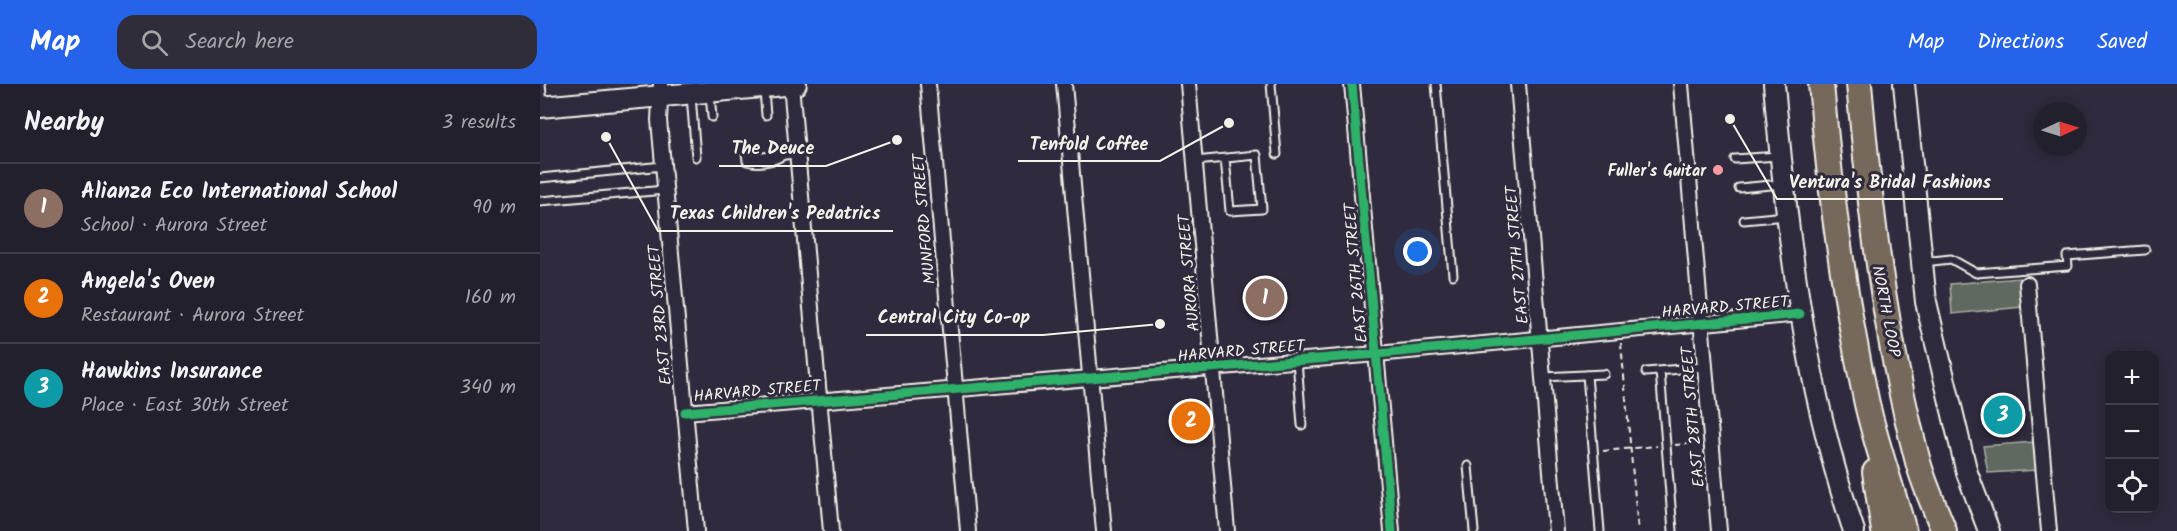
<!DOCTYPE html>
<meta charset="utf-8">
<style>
:root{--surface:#23202e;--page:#2f2d3a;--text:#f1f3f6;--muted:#a3a3aa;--line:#403e4a;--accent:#2563eb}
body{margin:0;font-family:Kalam,sans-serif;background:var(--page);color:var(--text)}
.controls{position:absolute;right:18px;bottom:18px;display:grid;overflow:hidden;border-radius:12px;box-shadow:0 3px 15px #0003}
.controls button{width:54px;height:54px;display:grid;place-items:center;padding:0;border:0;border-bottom:2px solid var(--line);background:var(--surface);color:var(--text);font:30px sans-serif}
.compass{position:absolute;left:1493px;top:18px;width:54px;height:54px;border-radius:50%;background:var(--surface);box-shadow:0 3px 15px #0003;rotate:86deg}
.you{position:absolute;left:878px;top:168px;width:21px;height:21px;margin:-15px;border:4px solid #fff;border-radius:50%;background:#1a73e8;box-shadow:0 0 0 9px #1a73e833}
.badge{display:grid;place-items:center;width:39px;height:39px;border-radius:50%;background:var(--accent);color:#fff;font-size:20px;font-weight:700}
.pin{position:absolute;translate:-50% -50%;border:3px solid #fff;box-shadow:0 2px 6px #0006}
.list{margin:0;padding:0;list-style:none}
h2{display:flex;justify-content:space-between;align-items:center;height:78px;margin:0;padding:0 24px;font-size:26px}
h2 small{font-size:20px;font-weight:400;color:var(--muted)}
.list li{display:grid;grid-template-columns:39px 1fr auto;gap:18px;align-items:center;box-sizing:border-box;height:90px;padding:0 24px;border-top:2px solid var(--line)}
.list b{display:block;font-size:22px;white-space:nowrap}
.list p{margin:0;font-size:20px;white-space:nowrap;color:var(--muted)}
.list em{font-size:20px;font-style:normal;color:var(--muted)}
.icon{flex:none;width:33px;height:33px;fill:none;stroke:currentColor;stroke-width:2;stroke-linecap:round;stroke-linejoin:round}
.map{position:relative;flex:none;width:1637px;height:447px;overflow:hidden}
header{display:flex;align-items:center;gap:36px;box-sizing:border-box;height:84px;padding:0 30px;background:var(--accent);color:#fff}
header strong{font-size:28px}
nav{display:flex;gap:33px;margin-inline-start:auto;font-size:21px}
.search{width:420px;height:54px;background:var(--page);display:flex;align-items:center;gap:15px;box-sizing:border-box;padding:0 21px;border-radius:18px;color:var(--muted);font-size:22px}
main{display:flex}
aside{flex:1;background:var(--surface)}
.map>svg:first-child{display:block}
.green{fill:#5e695e;stroke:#a9ada3;stroke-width:1.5}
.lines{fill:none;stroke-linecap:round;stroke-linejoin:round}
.lane-casing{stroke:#f4f1e8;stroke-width:11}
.street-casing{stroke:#f4f1e8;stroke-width:18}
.secondary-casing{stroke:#f4f1e8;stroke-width:24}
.highway-casing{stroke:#f4f1e8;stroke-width:28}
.path{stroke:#f4f1e8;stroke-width:2;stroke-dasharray:6 4.5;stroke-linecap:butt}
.lane{stroke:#2f2a3d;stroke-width:7}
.street{stroke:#2f2a3d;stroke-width:14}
.secondary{stroke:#2f2a3d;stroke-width:20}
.highway{stroke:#76695c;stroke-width:24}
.cycleway-casing{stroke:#2f2a3d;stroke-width:13}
.cycleway{stroke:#2db169;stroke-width:9}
.poi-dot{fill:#ff9aa2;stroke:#2f2a3d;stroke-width:2}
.labels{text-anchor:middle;stroke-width:6;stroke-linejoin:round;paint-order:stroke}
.poi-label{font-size:16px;font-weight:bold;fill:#f4f1e8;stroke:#2f2a3d;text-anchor:end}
.street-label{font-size:16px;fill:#f4f1e8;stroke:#2f2a3d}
.leader{fill:none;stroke:#f4f1e8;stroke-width:2}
.callout-dot{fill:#f4f1e8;stroke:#2f2a3d;stroke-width:2}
.callout-label{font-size:18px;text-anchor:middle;font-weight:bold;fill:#f4f1e8;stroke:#2f2a3d;stroke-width:6;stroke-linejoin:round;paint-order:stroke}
</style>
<header>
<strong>Map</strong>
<div class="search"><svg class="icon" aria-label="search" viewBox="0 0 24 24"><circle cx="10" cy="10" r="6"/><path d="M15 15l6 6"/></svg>Search here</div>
<nav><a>Map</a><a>Directions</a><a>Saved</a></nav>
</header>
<main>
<aside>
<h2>Nearby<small>3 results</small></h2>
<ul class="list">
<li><span class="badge" style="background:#8d6e63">1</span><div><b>Alianza Eco International School</b><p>School · Aurora Street</p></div><em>90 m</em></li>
<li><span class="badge" style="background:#e8710a">2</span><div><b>Angela's Oven</b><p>Restaurant · Aurora Street</p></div><em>160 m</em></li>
<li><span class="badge" style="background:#0f9aa8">3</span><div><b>Hawkins Insurance</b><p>Place · East 30th Street</p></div><em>340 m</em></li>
</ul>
</aside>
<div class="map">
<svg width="1637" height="447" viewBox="0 0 1637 447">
<rect width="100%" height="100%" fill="#2f2a3d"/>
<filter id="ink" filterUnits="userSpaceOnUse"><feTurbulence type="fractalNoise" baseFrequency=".0167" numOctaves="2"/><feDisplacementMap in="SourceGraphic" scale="12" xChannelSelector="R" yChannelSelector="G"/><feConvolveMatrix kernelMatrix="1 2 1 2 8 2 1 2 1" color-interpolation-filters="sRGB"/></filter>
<g filter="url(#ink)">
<!-- green -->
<g class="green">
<polygon points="1480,194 1482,223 1412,230 1410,200"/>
<polygon points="1494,358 1497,386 1448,389 1443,362"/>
</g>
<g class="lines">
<defs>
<g id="lane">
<polyline points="1,0 3,21"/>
<polyline points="731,0 737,70"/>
<polyline points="896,0 913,191"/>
<polyline points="224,6 226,31"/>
<polyline points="170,10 172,33"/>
<polyline points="151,12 156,73"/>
<polyline points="206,69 210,74 257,70"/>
<path d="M206 69 207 77C218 80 232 78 242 72"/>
<polyline points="1195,75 1238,72"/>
<polyline points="655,77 717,71 722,125 690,127 685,74"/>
<polyline points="0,94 123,82"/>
<polyline points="1199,104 1242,100"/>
<polyline points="0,117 125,106"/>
<polyline points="1204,136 1246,132"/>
<polyline points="1383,178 1411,175 1436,189 1528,182 1527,172 1605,166"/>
<polyline points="757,276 762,341"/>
<polyline points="1120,287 1133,447"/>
<polyline points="1106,288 1164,283"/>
<polyline points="1047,291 1060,447"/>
<polyline points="1003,293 1064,290"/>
<polyline points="928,382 934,447"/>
</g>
<g id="street">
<polyline points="121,0 119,36 156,447"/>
<polyline points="251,0 291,447"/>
<polyline points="388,0 428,447"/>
<polyline points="524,0 564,447"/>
<polyline points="648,0 687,447"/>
<polyline points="812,0 852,447"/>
<polyline points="978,0 1016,447"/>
<polyline points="1141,0 1179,447"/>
<polyline points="1487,200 1509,447"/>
<polyline points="145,328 837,270 1260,230"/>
</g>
<g id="secondary">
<path d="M1234 0C1247 152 1265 302 1314 447"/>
<polyline points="1364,0 1386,218 1427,389 1449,447"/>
<polyline points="0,23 256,0"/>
</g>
<g id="highway">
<path d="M1281 0C1290 108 1304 214 1327 320 1337 363 1352 405 1364 447"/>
<path d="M1319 0C1330 126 1345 252 1377 374 1383 399 1395 423 1404 447"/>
<polyline points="1335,388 1344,447"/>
</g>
</defs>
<!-- lane casing -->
<use href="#lane" class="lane-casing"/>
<!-- street casing -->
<use href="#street" class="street-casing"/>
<!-- secondary casing -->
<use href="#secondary" class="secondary-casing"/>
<!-- highway casing -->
<use href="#highway" class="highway-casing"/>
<!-- path -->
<g class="path">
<polyline points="1081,259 1098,447"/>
<polyline points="1135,361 1159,359"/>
<polyline points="1063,367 1117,362"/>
</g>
<!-- lane -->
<use href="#lane" class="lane"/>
<!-- street -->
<use href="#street" class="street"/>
<!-- secondary -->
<use href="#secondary" class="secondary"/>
<!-- highway -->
<use href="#highway" class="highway"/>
<defs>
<g id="cycleway">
<polyline points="812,0 852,447"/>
<polyline points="145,328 837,270 1260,230"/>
</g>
</defs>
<!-- cycleway casing -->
<use href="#cycleway" class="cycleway-casing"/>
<!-- cycleway -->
<use href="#cycleway" class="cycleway"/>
</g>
</g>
<!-- markers -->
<circle class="poi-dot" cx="1178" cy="86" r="6"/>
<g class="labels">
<!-- poi labels -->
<g class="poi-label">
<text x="1166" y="92">Fuller's Guitar</text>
</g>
<!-- street labels -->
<g class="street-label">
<text transform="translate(383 135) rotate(-95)" y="6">MUNFORD STREET</text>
<text transform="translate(976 171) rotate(-95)" y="6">EAST 27TH STREET</text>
<text transform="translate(648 189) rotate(-95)" y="6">AURORA STREET</text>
<text transform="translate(815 189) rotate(-95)" y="6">EAST 26TH STREET</text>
<text transform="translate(1185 222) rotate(-5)" y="6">HARVARD STREET</text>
<text transform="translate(1347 227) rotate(79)" y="6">NORTH LOOP</text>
<text transform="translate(119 231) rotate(-95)" y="6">EAST 23RD STREET</text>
<text transform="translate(701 266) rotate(-5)" y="6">HARVARD STREET</text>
<text transform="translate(217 306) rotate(-5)" y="6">HARVARD STREET</text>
<text transform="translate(1152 333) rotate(-95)" y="6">EAST 28TH STREET</text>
</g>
</g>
<!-- callouts -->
<path class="leader" d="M689 39L620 77H478M357 56L286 82H179M1190 35L1237 115H1463M66 53L118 147H353M620 240L503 251H326"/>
<g class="callout-dot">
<circle cx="689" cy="39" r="6"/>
<circle cx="357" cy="56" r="6"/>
<circle cx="1190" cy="35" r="6"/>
<circle cx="66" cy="53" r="6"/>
<circle cx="620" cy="240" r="6"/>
</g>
<g class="callout-label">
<text x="549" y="66">Tenfold Coffee</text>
<text x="233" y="70">The Deuce</text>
<text x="1350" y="104">Ventura's Bridal Fashions</text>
<text x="235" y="135">Texas Children's Pedatrics</text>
<text x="414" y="239">Central City Co-op</text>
</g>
</svg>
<div class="controls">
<button>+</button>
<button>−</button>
<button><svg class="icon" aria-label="locate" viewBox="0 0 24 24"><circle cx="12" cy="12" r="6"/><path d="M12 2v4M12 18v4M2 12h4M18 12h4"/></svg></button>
</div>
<svg class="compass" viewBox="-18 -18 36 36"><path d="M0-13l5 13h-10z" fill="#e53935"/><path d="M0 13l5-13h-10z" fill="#a3a3aa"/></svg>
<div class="you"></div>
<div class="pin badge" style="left:725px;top:214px;background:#8d6e63">1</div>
<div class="pin badge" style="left:651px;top:337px;background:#e8710a">2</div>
<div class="pin badge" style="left:1463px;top:331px;background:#0f9aa8">3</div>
</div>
</main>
